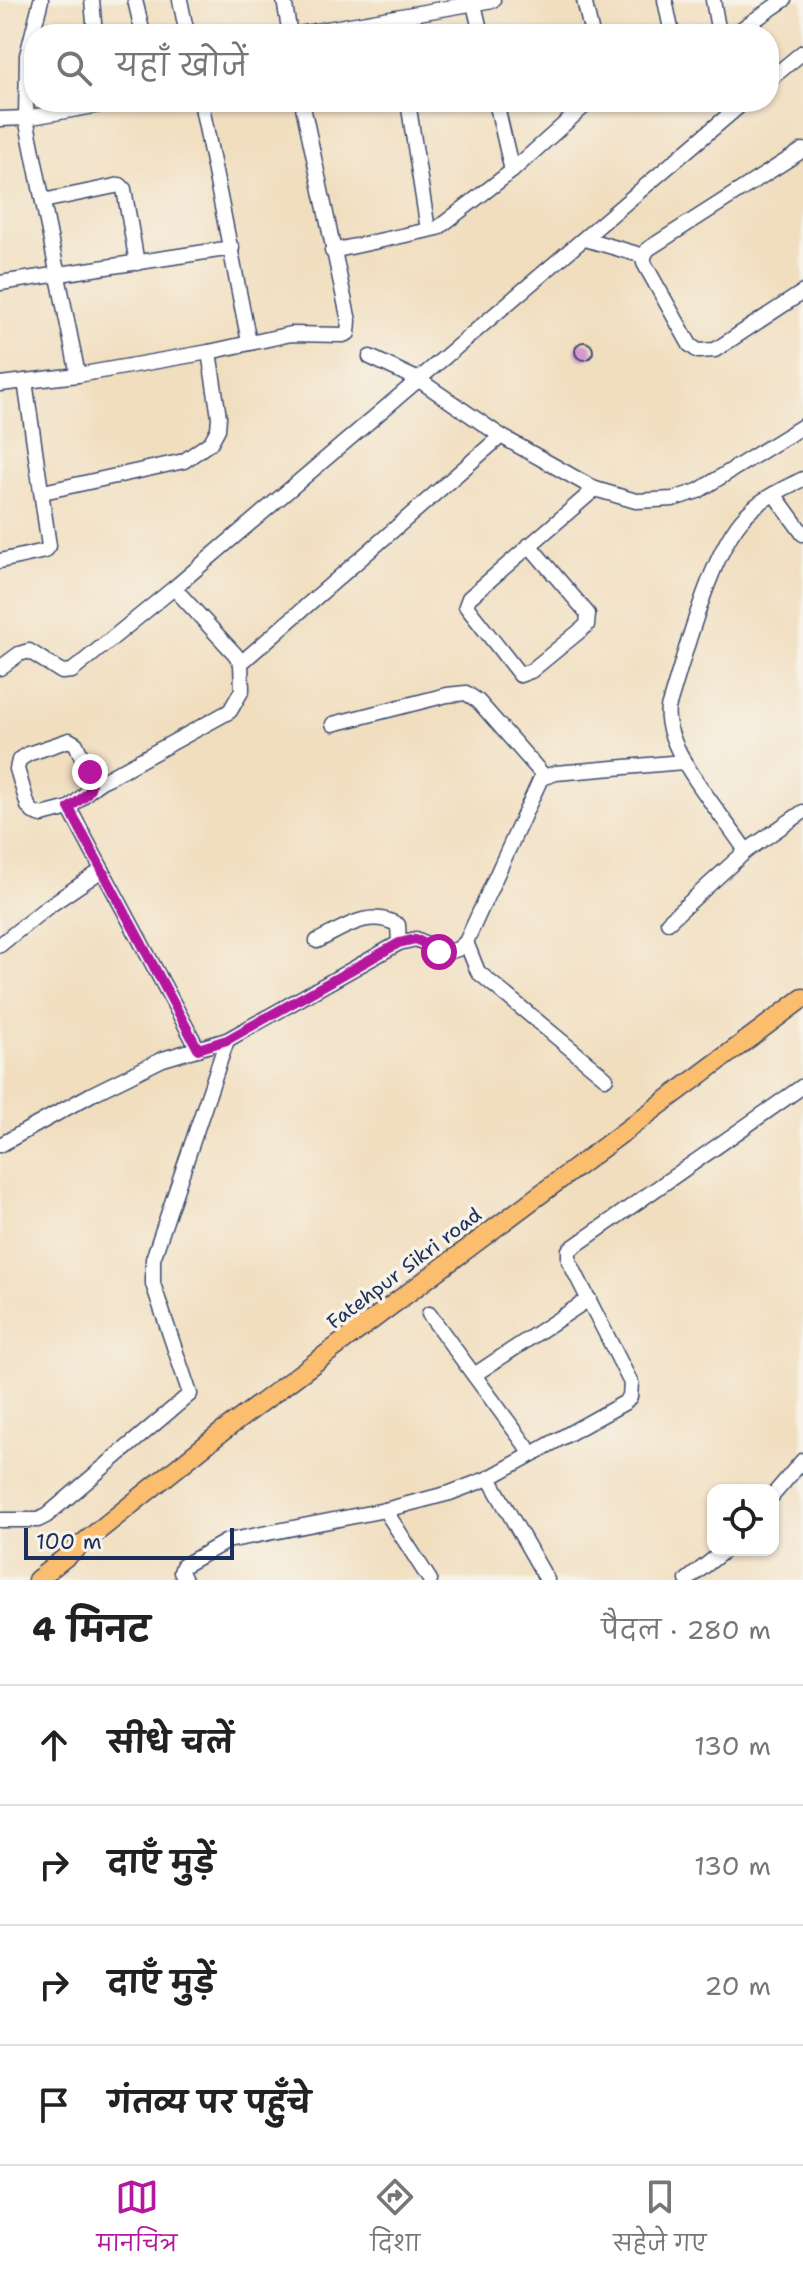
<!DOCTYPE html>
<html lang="hi">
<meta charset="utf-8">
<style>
:root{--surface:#fff;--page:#f6f6f6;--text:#222;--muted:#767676;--line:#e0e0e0;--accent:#b5179e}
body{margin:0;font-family:"Shantell Sans","Playpen Sans Deva",sans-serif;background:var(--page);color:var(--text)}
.controls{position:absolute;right:24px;bottom:24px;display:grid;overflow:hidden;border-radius:16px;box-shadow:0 2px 6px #0004}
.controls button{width:72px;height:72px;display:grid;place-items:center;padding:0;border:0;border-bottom:2px solid var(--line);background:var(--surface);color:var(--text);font:40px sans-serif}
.scale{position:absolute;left:24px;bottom:20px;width:210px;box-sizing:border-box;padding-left:8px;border:4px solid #1b2f5e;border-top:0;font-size:22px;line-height:28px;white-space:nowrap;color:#1b2f5e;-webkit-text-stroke:6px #f7f3e8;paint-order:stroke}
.stop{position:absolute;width:24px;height:24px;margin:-18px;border:6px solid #b5179e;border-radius:50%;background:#fff}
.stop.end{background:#b5179e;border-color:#fff;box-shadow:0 2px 8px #0008}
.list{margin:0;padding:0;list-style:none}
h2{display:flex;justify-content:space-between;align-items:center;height:104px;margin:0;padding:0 32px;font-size:34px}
h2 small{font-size:26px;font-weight:400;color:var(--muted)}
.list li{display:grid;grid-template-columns:52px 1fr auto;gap:24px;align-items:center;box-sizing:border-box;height:120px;padding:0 32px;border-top:2px solid var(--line)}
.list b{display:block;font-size:30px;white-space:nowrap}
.list em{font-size:26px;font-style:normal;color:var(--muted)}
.icon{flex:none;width:44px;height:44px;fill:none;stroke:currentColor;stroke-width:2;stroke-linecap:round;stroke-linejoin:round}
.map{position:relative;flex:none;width:803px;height:1580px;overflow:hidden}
.search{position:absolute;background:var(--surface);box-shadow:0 2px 6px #0004;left:24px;right:24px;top:24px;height:88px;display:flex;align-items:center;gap:20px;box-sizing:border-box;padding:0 28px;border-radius:32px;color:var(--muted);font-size:30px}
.sheet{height:584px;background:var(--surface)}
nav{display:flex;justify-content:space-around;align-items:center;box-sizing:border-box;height:112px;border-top:2px solid var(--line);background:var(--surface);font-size:22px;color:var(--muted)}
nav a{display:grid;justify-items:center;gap:4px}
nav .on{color:var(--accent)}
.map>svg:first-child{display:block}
.building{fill:#d599cf}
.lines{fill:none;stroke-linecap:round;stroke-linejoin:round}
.minor-casing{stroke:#3b496d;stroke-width:17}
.major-casing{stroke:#3b496d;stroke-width:21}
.minor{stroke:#fff;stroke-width:14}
.major{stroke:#fbbd6e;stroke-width:18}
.route{stroke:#b5179e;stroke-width:10}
.labels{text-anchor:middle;stroke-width:7;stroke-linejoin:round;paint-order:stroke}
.street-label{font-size:20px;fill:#1b2f5e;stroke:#f7f3e8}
</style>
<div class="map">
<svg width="803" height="1580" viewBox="0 0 803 1580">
<rect width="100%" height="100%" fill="#f7f3e8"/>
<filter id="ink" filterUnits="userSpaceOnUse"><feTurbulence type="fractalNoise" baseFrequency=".0125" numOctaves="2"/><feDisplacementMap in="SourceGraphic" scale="16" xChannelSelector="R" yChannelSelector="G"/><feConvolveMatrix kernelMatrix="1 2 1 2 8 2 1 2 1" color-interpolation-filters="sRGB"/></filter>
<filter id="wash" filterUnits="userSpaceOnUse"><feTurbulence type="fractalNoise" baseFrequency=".006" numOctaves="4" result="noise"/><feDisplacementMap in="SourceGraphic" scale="32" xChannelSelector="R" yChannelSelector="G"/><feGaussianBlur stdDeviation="1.8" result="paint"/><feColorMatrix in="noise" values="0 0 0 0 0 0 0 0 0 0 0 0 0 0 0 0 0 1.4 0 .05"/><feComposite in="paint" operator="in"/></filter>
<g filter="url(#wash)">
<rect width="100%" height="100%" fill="#f1debf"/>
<g id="blocks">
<!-- building -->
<circle class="building" cx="584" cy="351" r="9"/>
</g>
</g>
<g filter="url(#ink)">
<use href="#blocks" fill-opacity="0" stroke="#3b496d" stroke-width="2"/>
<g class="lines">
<defs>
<g id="minor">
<polyline points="41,0 27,55 26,118 78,375"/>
<polyline points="92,0 95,34"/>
<polyline points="135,0 143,34"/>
<polyline points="180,0 187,34"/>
<polyline points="284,0 290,34"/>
<polyline points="584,0 592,34"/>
<polyline points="665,0 672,34"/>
<polyline points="713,0 719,34"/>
<polyline points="474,4 481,34"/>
<polyline points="394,18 397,34"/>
<polyline points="298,34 493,0"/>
<polyline points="734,34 784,0"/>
<polyline points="769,80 803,52"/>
<polyline points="201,102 249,342"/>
<polyline points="408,102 428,230"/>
<polyline points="496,102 512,171"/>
<polyline points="0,119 26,118 117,102"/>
<polyline points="803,150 648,249 644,256 644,263 690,345 698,351 715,350 803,292"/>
<polyline points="43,201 120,185 124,189 137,263"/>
<polyline points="585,239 644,256"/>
<polyline points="332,251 438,228 512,171 589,102"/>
<polyline points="0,283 232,248"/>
<polyline points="370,357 419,380 501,436 595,489 636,501 673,499 698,491 803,426"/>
<polyline points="0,384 78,375 209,352 291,334 343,335 348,333 349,321 302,102"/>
<polyline points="43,492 184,461 211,442 218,429 219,417 209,352"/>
<polyline points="774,494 803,534"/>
<polyline points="529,545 588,614 587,625 531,671 520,675 466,606 469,598 595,489"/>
<polyline points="0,561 45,551 49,546 25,381"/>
<polyline points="174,588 744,102"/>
<polyline points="241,663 501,436"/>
<path d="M0 668 19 654 29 651 62 672 72 671 174 588 235 654 241 663 242 690 230 711 108 778C92 784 84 797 69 808"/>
<polyline points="333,724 447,695 466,693 478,701 544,776"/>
<polyline points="93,784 76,744 69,740 28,754 19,760 17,769 28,806 33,812 42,815 69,808 198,1049"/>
<polyline points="746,851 803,812"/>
<path d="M668 922 746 851C724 816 662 748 668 708 684 658 711 550 746 515 762 498 783 489 803 479"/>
<path d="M317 941C344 928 369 908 398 925L399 943 416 939 445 953 458 949 466 942 541 778 556 773 683 762"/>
<polyline points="466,942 478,972 606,1078"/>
<polyline points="0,945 46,908 102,870"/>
<polyline points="0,1145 92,1094 163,1059 227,1040 399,943"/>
<polyline points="429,1314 532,1454"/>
<polyline points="474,1375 589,1299"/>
<polyline points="489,1478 547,1580"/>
<polyline points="773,1495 803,1460"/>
<polyline points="385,1510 430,1580"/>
<polyline points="0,1520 38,1520 46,1516 190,1394 153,1284 153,1259 227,1040"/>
<polyline points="185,1580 181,1572 183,1566 227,1541 385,1510 450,1493 489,1478 624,1403 630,1397 631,1383 569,1261 569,1250 803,1086"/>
<polyline points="687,1580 725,1550"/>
</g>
<polyline id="major" points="37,1580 218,1435 803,998"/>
</defs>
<!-- minor casing -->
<use href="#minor" class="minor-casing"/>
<!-- major casing -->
<use href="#major" class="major-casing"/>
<!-- minor -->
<use href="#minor" class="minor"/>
<!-- major -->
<use href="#major" class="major"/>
</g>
</g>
<g class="lines" filter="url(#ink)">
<!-- route -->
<path class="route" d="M90 772C95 792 85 796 69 808L198 1049 227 1040 399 943 416 939 439 952"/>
</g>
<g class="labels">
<!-- street labels -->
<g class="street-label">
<text transform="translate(404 1268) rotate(-37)" y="7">Fatehpur Sikri road</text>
</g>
</g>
</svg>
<div class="controls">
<button><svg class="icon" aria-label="locate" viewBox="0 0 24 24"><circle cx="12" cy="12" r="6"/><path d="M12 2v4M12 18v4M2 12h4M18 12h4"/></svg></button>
</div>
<div class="scale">100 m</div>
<div class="stop" style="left:439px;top:952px"></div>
<div class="stop end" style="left:90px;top:772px"></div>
<div class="search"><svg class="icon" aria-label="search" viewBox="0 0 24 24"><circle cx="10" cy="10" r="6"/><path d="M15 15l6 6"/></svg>यहाँ खोजें</div>
</div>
<section class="sheet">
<h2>4 मिनट<small>पैदल · 280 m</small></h2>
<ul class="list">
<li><svg class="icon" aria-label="ahead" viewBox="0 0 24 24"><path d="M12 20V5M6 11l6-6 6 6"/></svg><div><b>सीधे चलें</b></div><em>130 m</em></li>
<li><svg class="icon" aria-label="right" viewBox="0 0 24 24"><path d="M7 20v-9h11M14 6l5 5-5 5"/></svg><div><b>दाएँ मुड़ें</b></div><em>130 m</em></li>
<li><svg class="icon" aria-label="right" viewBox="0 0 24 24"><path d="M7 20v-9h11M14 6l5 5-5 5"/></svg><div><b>दाएँ मुड़ें</b></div><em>20 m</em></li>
<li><svg class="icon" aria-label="arrive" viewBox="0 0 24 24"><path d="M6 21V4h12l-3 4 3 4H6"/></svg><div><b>गंतव्य पर पहुँचे</b></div></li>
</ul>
</section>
<nav>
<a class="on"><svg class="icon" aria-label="map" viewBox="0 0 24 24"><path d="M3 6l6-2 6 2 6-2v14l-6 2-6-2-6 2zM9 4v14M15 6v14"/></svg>मानचित्र</a>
<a><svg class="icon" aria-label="directions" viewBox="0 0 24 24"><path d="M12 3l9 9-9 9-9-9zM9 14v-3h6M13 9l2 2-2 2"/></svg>दिशा</a>
<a><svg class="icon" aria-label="saved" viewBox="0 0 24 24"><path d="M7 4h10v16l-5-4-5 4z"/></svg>सहेजे गए</a>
</nav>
